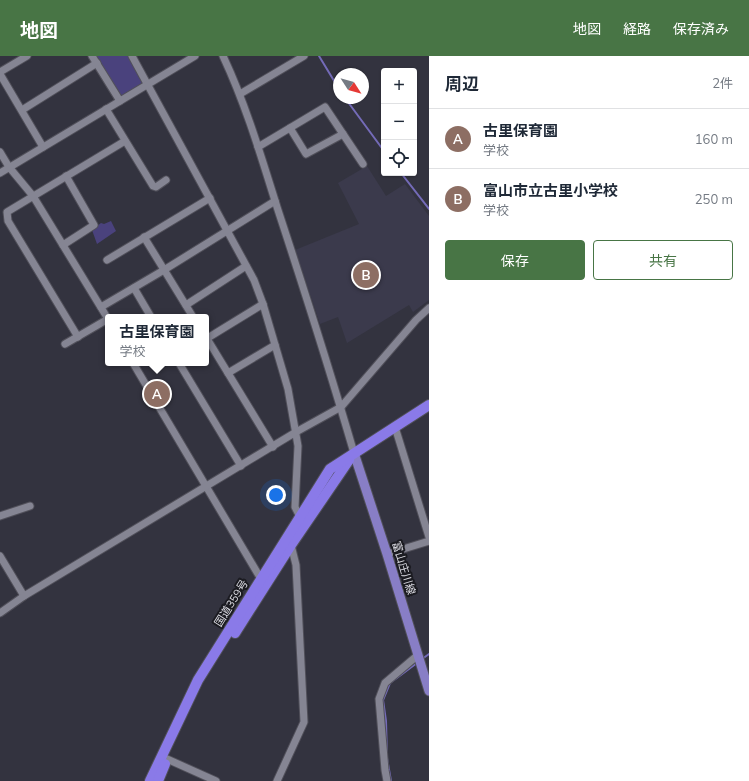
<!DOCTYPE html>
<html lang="ja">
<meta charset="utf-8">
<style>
:root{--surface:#fff;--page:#f6f6f7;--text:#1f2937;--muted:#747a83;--line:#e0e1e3;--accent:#487545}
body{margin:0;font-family:Mulish,"Noto Sans JP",sans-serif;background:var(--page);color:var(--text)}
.controls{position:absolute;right:12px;top:12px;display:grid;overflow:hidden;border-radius:4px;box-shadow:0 1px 3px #0004}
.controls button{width:36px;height:36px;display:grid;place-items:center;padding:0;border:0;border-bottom:1px solid var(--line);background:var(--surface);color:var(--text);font:20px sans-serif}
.compass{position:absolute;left:333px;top:12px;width:36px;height:36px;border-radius:50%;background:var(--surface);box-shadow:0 1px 3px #0004;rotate:126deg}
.you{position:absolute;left:276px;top:439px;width:14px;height:14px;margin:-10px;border:3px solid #fff;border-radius:50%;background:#1a73e8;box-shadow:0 0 0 6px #1a73e833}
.badge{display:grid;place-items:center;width:26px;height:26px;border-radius:50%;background:var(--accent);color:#fff;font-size:13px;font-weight:700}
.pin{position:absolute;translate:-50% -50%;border:2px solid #fff;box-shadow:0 1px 4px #0006}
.popup{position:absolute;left:105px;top:258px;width:104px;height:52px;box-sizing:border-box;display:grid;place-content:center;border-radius:4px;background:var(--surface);filter:drop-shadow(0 1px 3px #0005);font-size:13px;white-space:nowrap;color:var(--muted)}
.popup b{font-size:15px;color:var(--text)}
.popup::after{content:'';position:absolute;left:50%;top:100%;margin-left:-8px;border:8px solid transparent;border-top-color:var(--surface)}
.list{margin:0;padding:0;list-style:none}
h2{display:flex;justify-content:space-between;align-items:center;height:52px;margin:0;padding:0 16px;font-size:17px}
h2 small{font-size:13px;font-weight:400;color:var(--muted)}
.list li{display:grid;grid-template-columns:26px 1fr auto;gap:12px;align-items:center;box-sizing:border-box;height:60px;padding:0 16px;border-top:1px solid var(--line)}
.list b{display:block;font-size:15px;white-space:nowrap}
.list p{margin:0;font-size:13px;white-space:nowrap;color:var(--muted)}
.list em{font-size:13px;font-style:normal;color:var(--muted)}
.actions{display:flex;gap:8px;padding:12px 16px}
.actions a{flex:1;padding:9px 0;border:1px solid var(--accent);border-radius:4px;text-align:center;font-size:14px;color:var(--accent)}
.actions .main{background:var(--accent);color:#fff}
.icon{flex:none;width:22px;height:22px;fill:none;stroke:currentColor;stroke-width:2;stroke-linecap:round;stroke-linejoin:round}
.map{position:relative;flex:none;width:429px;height:725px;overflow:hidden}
header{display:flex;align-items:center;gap:24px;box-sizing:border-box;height:56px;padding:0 20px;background:var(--accent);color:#fff}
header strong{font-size:19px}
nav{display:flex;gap:22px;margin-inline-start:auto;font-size:14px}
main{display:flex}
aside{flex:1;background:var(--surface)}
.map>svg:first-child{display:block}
.built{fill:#3b3a4c}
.green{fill:#4a427d}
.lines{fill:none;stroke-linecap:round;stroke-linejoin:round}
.stream{stroke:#746bb8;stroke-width:2}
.minor-casing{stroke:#51505a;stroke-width:9}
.major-casing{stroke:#51505a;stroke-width:11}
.highway-casing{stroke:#51505a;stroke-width:12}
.minor{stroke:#858593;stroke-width:7}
.major{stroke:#887ec6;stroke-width:9}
.highway{stroke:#8a7ae8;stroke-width:10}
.labels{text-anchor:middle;stroke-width:4;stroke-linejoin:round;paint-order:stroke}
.street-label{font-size:11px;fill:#dcdce3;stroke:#1b1b21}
</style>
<header>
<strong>地図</strong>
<nav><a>地図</a><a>経路</a><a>保存済み</a></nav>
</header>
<main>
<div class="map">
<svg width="429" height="725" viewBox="0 0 429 725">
<rect width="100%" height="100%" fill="#33333f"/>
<!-- built -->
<polygon class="built" points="367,110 386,140 405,128 429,160 429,244 413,256 409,249 347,287 338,261 320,268 295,194 359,168 338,127"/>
<!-- green -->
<g class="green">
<polygon points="95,0 128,0 143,28 121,41"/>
<polygon points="111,165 116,175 97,188 92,174 101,167 104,168"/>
</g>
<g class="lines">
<!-- stream -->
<g class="stream">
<polyline points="319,0 339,33"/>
<polyline points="345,42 384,95"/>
<polyline points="401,117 429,153"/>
<polyline points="422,603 429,598"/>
<polyline points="391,725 387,702 386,665 383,644 390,627 417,607"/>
</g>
<defs>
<g id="minor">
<polyline points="92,0 120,45"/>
<polyline points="132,0 254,224 263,248 288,333 298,390 295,451 300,461"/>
<path d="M223 0C246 49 261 100 277 151 304 233 330 315 354 397"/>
<polyline points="0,16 27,0"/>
<polyline points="0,18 43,91"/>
<polyline points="240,38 304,0"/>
<polyline points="106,53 153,130 156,131 166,124"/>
<polyline points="22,54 97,7"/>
<polyline points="290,72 306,98 343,78"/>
<polyline points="258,91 325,51 363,108"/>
<polyline points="0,96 9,111 33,140 108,263"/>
<polyline points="0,117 195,0"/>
<polyline points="144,181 193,261"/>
<polyline points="63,189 94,169 66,120"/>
<polyline points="107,204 210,142"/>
<polyline points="134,232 151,261"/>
<polyline points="186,249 246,210"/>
<polyline points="101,251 164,214 275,145"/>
<polyline points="78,281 8,165 7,156 125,85"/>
<polyline points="206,281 273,391"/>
<polyline points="206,283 263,248"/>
<polyline points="65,288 108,263"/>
<polyline points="133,307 261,523"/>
<polyline points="179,307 241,410"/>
<polyline points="228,317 275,289"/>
<polyline points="395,371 429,481"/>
<polyline points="0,460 30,450"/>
<polyline points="387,498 429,485"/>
<polyline points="0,500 24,540"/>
<polyline points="0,557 24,540 296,376 341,351 416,264 429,252"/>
<polyline points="167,703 216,725"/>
<polyline points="277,725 304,666 296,509 291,489"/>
<polyline points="387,725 385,714 379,643 385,627 418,599"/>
</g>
<polyline id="major" points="354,397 387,498 429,635"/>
<g id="highway">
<polyline points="235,577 291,489 349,404"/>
<polyline points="150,725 198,624 330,413 429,349"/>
<polyline points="158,725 165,708"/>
</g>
</defs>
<!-- minor casing -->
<use href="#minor" class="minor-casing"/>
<!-- major casing -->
<use href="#major" class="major-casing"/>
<!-- highway casing -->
<use href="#highway" class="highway-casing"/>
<!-- minor -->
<use href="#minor" class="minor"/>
<!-- major -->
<use href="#major" class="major"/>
<!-- highway -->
<use href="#highway" class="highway"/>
</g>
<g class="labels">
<!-- street labels -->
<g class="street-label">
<text transform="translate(404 512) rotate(73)" y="4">富山庄川線</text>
<text transform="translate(231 547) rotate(-58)" y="4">国道359号</text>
</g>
</g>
</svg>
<div class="controls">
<button>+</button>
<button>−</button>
<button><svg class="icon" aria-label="locate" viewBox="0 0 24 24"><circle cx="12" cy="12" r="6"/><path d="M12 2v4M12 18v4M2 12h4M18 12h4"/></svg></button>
</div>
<svg class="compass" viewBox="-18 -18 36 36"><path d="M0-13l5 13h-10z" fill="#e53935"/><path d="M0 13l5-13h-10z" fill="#747a83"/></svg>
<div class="you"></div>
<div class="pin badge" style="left:157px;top:338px;background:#8d6e63">A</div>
<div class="popup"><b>古里保育園</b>学校</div>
<div class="pin badge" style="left:366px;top:219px;background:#8d6e63">B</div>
</div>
<aside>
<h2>周辺<small>2件</small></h2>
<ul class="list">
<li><span class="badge" style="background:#8d6e63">A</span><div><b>古里保育園</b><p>学校</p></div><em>160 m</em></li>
<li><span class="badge" style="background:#8d6e63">B</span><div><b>富山市立古里小学校</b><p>学校</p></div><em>250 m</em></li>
</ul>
<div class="actions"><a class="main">保存</a><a>共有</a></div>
</aside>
</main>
